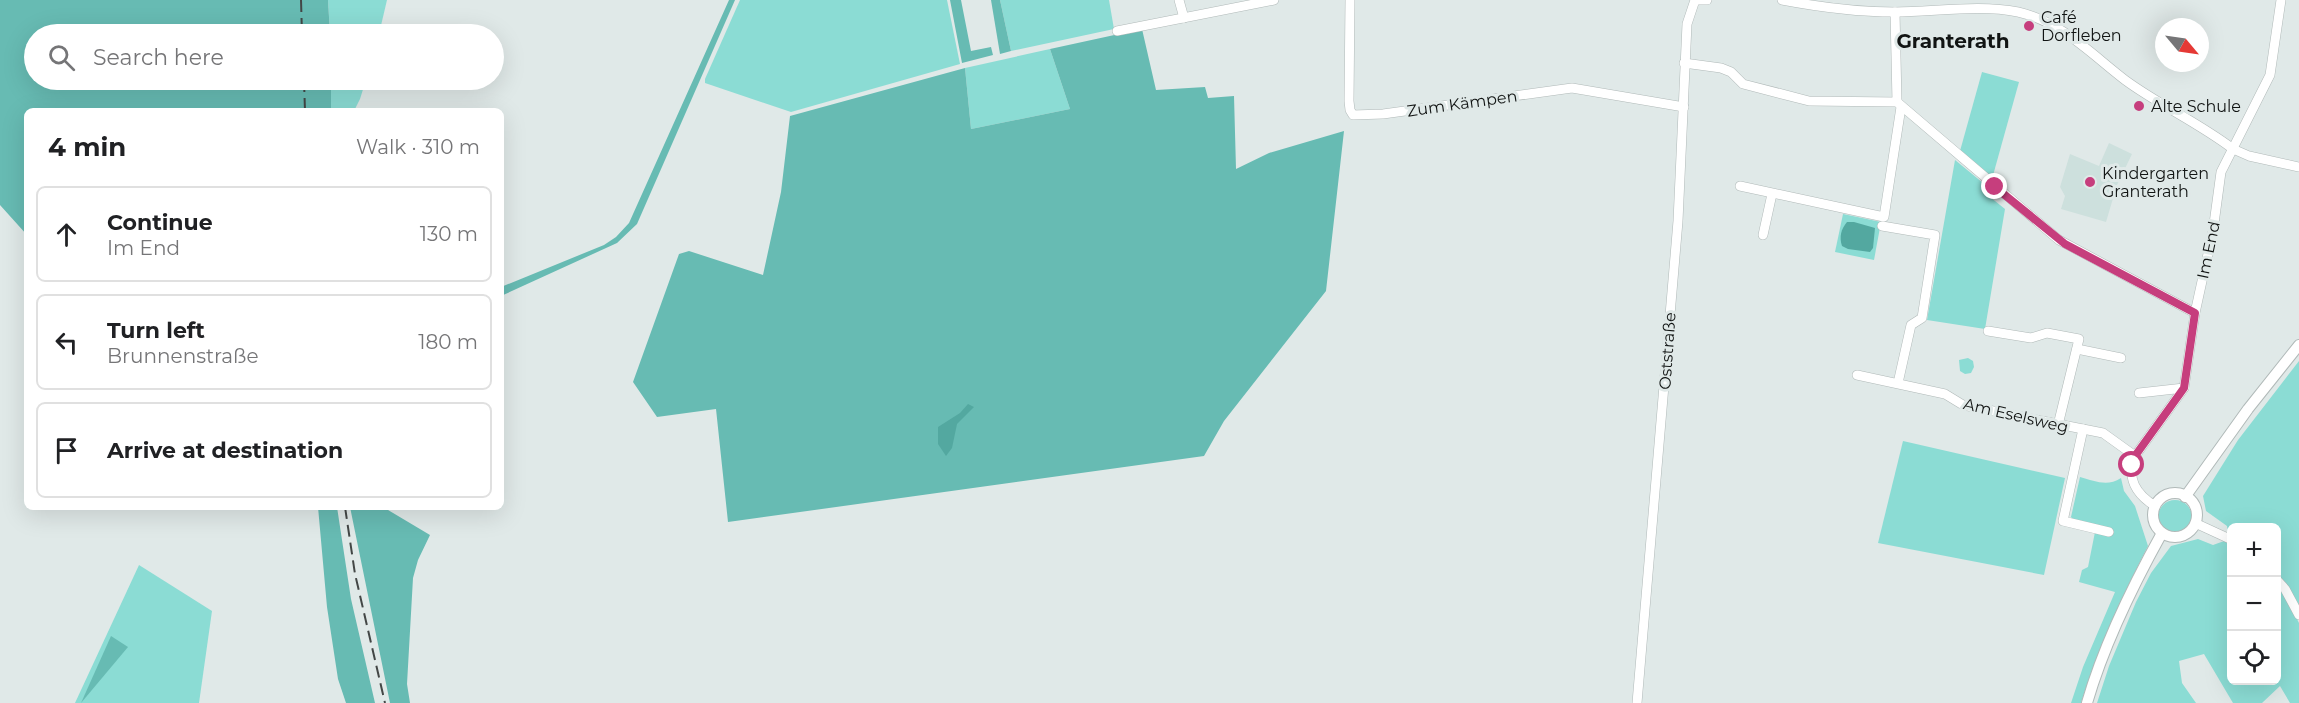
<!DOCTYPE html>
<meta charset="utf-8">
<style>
:root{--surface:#fff;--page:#f2f2f2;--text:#202124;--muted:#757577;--line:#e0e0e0}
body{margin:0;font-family:Montserrat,sans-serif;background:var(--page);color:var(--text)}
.controls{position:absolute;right:18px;bottom:18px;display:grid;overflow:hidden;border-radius:9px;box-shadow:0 6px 24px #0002}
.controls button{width:54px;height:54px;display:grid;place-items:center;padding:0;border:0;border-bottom:2px solid var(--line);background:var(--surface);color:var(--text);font:30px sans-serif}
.compass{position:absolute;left:2155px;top:18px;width:54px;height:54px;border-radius:50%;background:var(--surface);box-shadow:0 6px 24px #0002;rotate:119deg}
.stop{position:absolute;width:18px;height:18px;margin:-14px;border:4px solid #c63e7d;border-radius:50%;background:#fff}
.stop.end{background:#c63e7d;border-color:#fff;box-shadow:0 2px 6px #0008}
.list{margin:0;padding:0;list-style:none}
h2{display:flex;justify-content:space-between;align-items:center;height:78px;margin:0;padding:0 24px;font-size:26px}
h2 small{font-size:20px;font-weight:400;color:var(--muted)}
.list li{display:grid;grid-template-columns:39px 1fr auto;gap:18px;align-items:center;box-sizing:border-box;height:96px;margin:0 12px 12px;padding:0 12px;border:2px solid var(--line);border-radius:9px}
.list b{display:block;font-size:22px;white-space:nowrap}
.list p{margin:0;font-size:20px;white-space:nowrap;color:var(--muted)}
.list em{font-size:20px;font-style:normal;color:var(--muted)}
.icon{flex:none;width:33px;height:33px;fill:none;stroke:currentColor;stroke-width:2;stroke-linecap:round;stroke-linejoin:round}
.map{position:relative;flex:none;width:2299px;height:703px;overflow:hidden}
.search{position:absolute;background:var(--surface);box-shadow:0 6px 24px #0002;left:24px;top:24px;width:480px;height:66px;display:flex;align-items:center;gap:15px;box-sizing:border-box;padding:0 21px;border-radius:33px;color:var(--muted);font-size:22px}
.panel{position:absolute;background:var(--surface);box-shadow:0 6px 24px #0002;left:24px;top:108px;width:480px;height:402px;border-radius:9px}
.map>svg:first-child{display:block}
.built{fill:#cde0dd}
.green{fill:#8bdcd4}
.forest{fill:#67bbb3}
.water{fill:#53a8a0}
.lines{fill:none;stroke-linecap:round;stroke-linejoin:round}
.minor-casing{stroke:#b0b9b8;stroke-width:10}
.tertiary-casing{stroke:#b0b9b8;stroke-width:12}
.minor{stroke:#fff;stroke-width:9}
.tertiary{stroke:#fff;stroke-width:10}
.rail{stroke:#434746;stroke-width:2;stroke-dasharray:12 6;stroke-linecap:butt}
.route{stroke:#c63e7d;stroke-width:8}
.poi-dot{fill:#c63e7d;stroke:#e0e9e8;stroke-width:2}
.labels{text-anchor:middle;stroke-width:6;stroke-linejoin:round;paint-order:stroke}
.poi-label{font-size:16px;fill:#111413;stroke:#e0e9e8;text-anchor:start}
.street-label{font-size:16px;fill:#111413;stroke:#e0e9e8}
.quarter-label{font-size:20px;font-weight:bold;fill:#111413;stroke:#e0e9e8}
</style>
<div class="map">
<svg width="2299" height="703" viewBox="0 0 2299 703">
<rect width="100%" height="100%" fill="#e0e9e8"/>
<!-- built -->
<polygon class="built" points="2109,143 2132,154 2117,185 2106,222 2061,209 2065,196 2060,187 2070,154 2099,166"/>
<!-- green -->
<g class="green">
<polygon points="328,0 387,0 379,34 330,34"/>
<polygon points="740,0 947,0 960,64 791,112 705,83 705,79"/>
<polygon points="1000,0 1109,0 1114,29 1011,51"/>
<polygon points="1050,49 1070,109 971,129 965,68"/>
<polygon points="1982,72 2019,82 1992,179 1960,151"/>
<polygon points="331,80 366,80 360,99 354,111 331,111"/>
<polygon points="1955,160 1994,192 1990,197 2005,209 1985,329 1927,320"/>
<polygon points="1843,214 1881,222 1874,260 1835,252"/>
<polygon points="1968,358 1973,361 1974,367 1971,373 1965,374 1960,371 1959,360"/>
<polygon points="2299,361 2299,608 2287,587 2277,574 2276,528 2232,528 2231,535 2228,533 2227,526 2206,511 2203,496 2238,440"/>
<polygon points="1903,441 2065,478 2044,575 1878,543"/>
<path d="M2080 477C2095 481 2107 487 2121 478L2124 491 2135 506 2148 546C2122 597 2098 648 2081 703H2071L2083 667 2115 592 2079 582 2082 570 2088 567 2095 532 2074 521 2071 517Z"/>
<circle cx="2175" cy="517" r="17"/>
<polygon points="2198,539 2213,545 2227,540 2231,543 2232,680 2276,680 2277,584 2285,596 2299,623 2299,703 2290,703 2280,686 2262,703 2233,703 2204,654 2179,661 2182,683 2196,703 2097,703 2109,666 2136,602 2151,573 2171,546"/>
<polygon points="139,565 212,611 199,703 75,703"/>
</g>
<!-- forest -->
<g class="forest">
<polygon points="0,0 328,0 330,34 34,34 34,80 331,80 331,111 27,111 27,235 0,205"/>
<polygon points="729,0 735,0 637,224 617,243 501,296 501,287 604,245 616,237 629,223"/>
<polygon points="950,0 961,0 971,51 991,47 993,55 962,63"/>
<polygon points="991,0 1000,0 1011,51 1000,54"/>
<polygon points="1142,29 1156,90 1205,87 1208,98 1234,96 1236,169 1269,153 1344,131 1326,291 1224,421 1204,456 728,522 716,409 657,417 633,382 679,254 689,251 763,275 781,192 790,116 965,68 971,129 1070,109 1050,49"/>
<polygon points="318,507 337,507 351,599 375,703 346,703 338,679 327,607"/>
<polygon points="350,507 383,507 430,535 418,560 413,578 407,684 410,703 390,703"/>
<polygon points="111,636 128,647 81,703"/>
</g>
<!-- water -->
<g class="water">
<path d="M1847 222H1854L1875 228 1873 248 1870 252 1848 249 1842 246C1839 237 1841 229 1847 222Z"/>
<polygon points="968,404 974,407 957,424 952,448 946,456 938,444 938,427 960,413"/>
</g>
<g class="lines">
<defs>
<g id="minor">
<polyline points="1179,0 1184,18"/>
<polyline points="1350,0 1349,101 1350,110 1353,115 1383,114 1572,88 1684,107"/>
<polyline points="1698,0 1707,0"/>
<path d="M1782 0C1819 7 1857 12 1895 12 1934 12 1980 4 2018 12 2062 22 2091 54 2125 80 2159 105 2199 123 2233 149L2249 156 2299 167"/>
<polyline points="1895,12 1897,102"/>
<polyline points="1117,31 1274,0"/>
<polyline points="1684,63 1721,68 1731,72 1743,84 1809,101 1897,102 2059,240 2195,313"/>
<polyline points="1740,186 1884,217 1901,107"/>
<polyline points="1882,226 1935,235 1922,318 1911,325 1898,383"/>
<polyline points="1763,235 1772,194"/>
<polyline points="1988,331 2031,338 2047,333 2079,339 2058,425"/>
<polyline points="2077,349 2121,358"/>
<polyline points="1857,375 1945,394 1963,405 2103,433 2135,456"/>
<polyline points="2139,393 2184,388"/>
<polyline points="2083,429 2063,521 2109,532"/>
<path d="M2155 506C2136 494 2126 479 2135 456L2184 388 2195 313 2213 231 2221 172 2270 75 2281 0"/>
<polyline points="2195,523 2232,540"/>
<polyline points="2276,579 2285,589 2299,615"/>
<polyline points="1637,703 1678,221 1687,24 1695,0"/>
</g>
<g id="tertiary">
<circle cx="2175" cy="515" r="22"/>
<polyline points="2185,497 2248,409 2299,345"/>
<path d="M2087 703C2104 644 2132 587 2162 533"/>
</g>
</defs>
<!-- minor casing -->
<use href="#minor" class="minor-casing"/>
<!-- tertiary casing -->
<use href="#tertiary" class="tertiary-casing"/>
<!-- minor -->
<use href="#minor" class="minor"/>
<!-- tertiary -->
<use href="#tertiary" class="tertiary"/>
<!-- rail -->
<g class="rail">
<polyline points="301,0 302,34"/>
<polyline points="304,80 305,111"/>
<polyline points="345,507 355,574 385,703"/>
</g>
</g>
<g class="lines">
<!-- route -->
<polyline class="route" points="1995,187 2065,244 2195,313 2184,388 2135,456 2132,465"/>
</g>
<!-- markers -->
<g class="poi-dot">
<circle cx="2029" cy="26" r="6"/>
<circle cx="2139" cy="106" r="6"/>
<circle cx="2090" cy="182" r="6"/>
</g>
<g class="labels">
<!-- poi labels -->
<g class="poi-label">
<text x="2041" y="23">Café<tspan x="2041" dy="18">Dorfleben</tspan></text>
<text x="2151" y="112">Alte Schule</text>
<text x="2102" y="179">Kindergarten<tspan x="2102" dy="18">Granterath</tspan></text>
</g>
<!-- street labels -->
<g class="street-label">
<text transform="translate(1462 103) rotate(-8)" y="6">Zum Kämpen</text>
<text transform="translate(2208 250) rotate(-78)" y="6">Im End</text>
<text transform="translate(1667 351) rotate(-86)" y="6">Oststraße</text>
<text transform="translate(2016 415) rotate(13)" y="6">Am Eselsweg</text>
</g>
<!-- quarter labels -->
<g class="quarter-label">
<text x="1953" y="48">Granterath</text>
</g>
</g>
</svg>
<div class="controls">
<button>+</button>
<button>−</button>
<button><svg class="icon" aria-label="locate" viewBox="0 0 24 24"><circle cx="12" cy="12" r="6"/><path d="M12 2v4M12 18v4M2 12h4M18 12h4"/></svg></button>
</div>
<svg class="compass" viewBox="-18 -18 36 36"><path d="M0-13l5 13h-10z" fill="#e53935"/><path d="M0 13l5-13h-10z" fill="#757577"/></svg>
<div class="stop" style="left:2132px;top:465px"></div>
<div class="stop end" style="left:1995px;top:187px"></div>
<div class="search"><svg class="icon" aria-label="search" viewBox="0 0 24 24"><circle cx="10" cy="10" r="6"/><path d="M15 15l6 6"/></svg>Search here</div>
<section class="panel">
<h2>4 min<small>Walk · 310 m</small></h2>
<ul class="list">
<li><svg class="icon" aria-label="ahead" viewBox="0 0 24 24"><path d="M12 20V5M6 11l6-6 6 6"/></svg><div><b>Continue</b><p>Im End</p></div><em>130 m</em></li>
<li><svg class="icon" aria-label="left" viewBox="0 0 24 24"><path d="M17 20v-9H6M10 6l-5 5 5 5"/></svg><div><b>Turn left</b><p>Brunnenstraße</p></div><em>180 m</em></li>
<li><svg class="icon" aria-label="arrive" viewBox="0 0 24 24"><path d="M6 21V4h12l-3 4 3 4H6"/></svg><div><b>Arrive at destination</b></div></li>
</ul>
</section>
</div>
